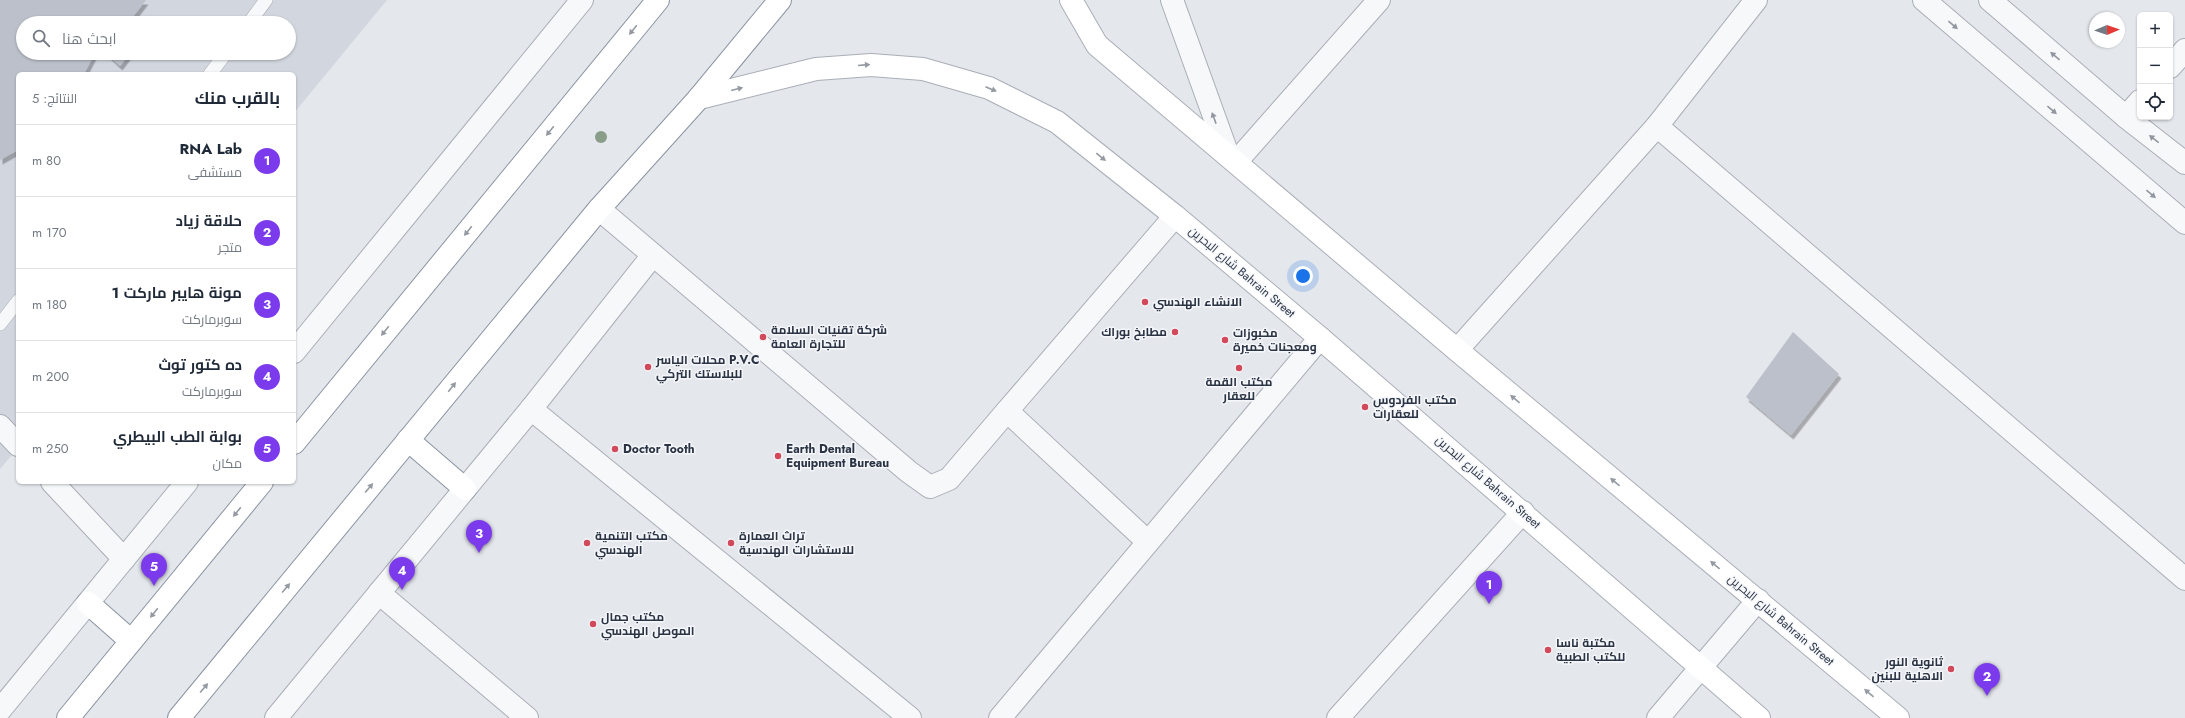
<!DOCTYPE html>
<html lang="ar">
<meta charset="utf-8">
<style>
:root{--surface:#fff;--page:#f6f6f7;--text:#1f2937;--muted:#747a83;--line:#e0e1e3;--accent:#7c3aed}
body{margin:0;font-family:Jost,Cairo,sans-serif;background:var(--page);color:var(--text);direction:rtl}
.controls{position:absolute;right:12px;top:12px;display:grid;overflow:hidden;border-radius:6px;box-shadow:0 1px 3px #0004}
.controls button{width:36px;height:36px;display:grid;place-items:center;padding:0;border:0;border-bottom:1px solid var(--line);background:var(--surface);color:var(--text);font:20px sans-serif}
.compass{position:absolute;left:2089px;top:12px;width:36px;height:36px;border-radius:50%;background:var(--surface);box-shadow:0 1px 3px #0004;rotate:88deg}
.you{position:absolute;left:1303px;top:276px;width:14px;height:14px;margin:-10px;border:3px solid #fff;border-radius:50%;background:#1a73e8;box-shadow:0 0 0 6px #1a73e833}
.badge{display:grid;place-items:center;width:26px;height:26px;border-radius:50%;background:var(--accent);color:#fff;font-size:13px;font-weight:700}
.pin{position:absolute;translate:-50% -33px;filter:drop-shadow(0 1px 2px #0008)}
.pin::after{content:'';position:absolute;top:21px;width:14px;height:12px;background:inherit;clip-path:polygon(0 0,100% 0,50% 100%)}
.list{margin:0;padding:0;list-style:none}
h2{display:flex;justify-content:space-between;align-items:center;height:52px;margin:0;padding:0 16px;font-size:17px}
h2 small{font-size:13px;font-weight:400;color:var(--muted)}
.list li{display:grid;grid-template-columns:26px 1fr auto;gap:12px;align-items:center;box-sizing:border-box;height:72px;padding:0 16px;border-top:1px solid var(--line)}
.list b{display:block;font-size:15px;white-space:nowrap}
.list p{margin:0;font-size:13px;white-space:nowrap;color:var(--muted)}
.list em{font-size:13px;font-style:normal;color:var(--muted)}
.icon{flex:none;width:22px;height:22px;fill:none;stroke:currentColor;stroke-width:2;stroke-linecap:round;stroke-linejoin:round}
.map{position:relative;flex:none;width:2185px;height:718px;overflow:hidden;direction:ltr}
.search{position:absolute;background:var(--surface);box-shadow:0 1px 3px #0004;left:16px;top:16px;width:280px;height:44px;display:flex;align-items:center;gap:10px;box-sizing:border-box;padding:0 14px;border-radius:22px;color:var(--muted);font-size:15px}
.panel{position:absolute;background:var(--surface);box-shadow:0 1px 3px #0004;left:16px;top:72px;width:280px;height:412px;border-radius:6px;direction:rtl}
.map>svg:first-child{display:block}
.built{fill:#d2d6de;fill-rule:evenodd}
.building{fill:#bbc0ca;filter:url(#shadow)}
.lines{fill:none;stroke-linecap:round;stroke-linejoin:round}
.service-casing{stroke:#a9aeb7;stroke-width:14}
.minor-casing{stroke:#a9aeb7;stroke-width:24}
.tertiary-casing{stroke:#a9aeb7;stroke-width:24}
.secondary-casing{stroke:#a9aeb7;stroke-width:24}
.trunk-casing{stroke:#8b94a3;stroke-width:24}
.service{stroke:#f7f8fa;stroke-width:13}
.minor{stroke:#f7f8fa;stroke-width:22}
.tertiary{stroke:#f7f8fa;stroke-width:22}
.secondary{stroke:#fff;stroke-width:22}
.trunk{stroke:#fff;stroke-width:22}
.tree{fill:#899d89}
.oneway{fill:#9196a0}
.oneway2{fill:#959aa2}
.poi-dot{fill:#d1495b;stroke:#f4f6f9;stroke-width:1.5}
.labels{text-anchor:middle;stroke-width:3;stroke-linejoin:round;paint-order:stroke}
.street-label{font-size:12px;fill:#2b3445;stroke:#f4f6f9}
.poi-label{font-size:12px;font-weight:bold;fill:#2b3445;stroke:#f4f6f9;text-anchor:start}
</style>
<div class="map">
<svg width="2185" height="718" viewBox="0 0 2185 718">
<defs>
<filter id="shadow"><feDropShadow dx="2.5" dy="4.5" stdDeviation="0" flood-color="#0004"/></filter>
</defs>
<rect width="100%" height="100%" fill="#e4e7ec"/>
<!-- built -->
<path class="built" d="M0 0H387L294 113V74H18V448L0 469ZM23 23H289V53H23Z"/>
<!-- building -->
<g class="building">
<polygon points="0,0 146,0 132,18 137,23 23,23 23,53 95,53 84,74 18,74 18,150 0,160"/>
<polygon points="106,53 130,53 120,66"/>
<polygon points="1793,332 1839,374 1791,435 1746,397"/>
</g>
<g class="lines">
<defs>
<g id="service">
<polyline points="249,23 266,0"/>
<polyline points="210,74 226,53"/>
<polyline points="0,324 18,301"/>
</g>
<g id="minor">
<polyline points="1172,0 1228,155"/>
<polyline points="2170,67 2185,50"/>
<polyline points="2126,117 2140,101"/>
<polyline points="1657,126 2185,579"/>
<polyline points="1236,162 1379,0"/>
<polyline points="599,209 909,472 930,487 949,479 1007,411 1148,542"/>
<polyline points="1457,350 1657,126 1756,0"/>
<polyline points="294,352 582,0"/>
<polyline points="531,409 910,718"/>
<polyline points="1007,411 1175,216"/>
<polyline points="0,426 18,445"/>
<polyline points="52,482 124,559"/>
<polyline points="379,593 527,718"/>
<polyline points="0,710 187,482"/>
<polyline points="276,718 531,409 653,255"/>
<polyline points="1000,718 1320,338"/>
<polyline points="1338,718 1523,512"/>
<polyline points="1658,718 1758,600"/>
</g>
<g id="tertiary">
<polyline points="1924,0 2185,223"/>
<polyline points="1990,0 2126,117 2185,163"/>
</g>
<g id="secondary">
<polyline points="1071,0 1097,45 1457,350 1898,718"/>
<polyline points="699,98 816,69 871,65 923,69 989,88 1057,122 1175,216 1320,338 1759,718"/>
</g>
<g id="trunk">
<polyline points="408,440 465,489"/>
<polyline points="294,443 658,0"/>
<polyline points="88,603 131,641"/>
<polyline points="68,718 262,482"/>
<polyline points="179,718 599,209 699,98 780,0"/>
</g>
</defs>
<!-- service casing -->
<use href="#service" class="service-casing"/>
<!-- minor casing -->
<use href="#minor" class="minor-casing"/>
<!-- tertiary casing -->
<use href="#tertiary" class="tertiary-casing"/>
<!-- secondary casing -->
<use href="#secondary" class="secondary-casing"/>
<!-- trunk casing -->
<use href="#trunk" class="trunk-casing"/>
<!-- service -->
<use href="#service" class="service"/>
<!-- minor -->
<use href="#minor" class="minor"/>
<!-- tertiary -->
<use href="#tertiary" class="tertiary"/>
<!-- secondary -->
<use href="#secondary" class="secondary"/>
<!-- trunk -->
<use href="#trunk" class="trunk"/>
</g>
<!-- trees -->
<circle class="tree" cx="601" cy="137" r="6"/>
<!-- one-way arrows -->
<defs><path id="oneway-solid" d="M-6-.8H1V-3.2L6.5 0L1 3.2V.8H-6Z"/></defs>
<g class="oneway">
<use href="#oneway-solid" transform="translate(1953 25) rotate(40)"/>
<use href="#oneway-solid" transform="translate(2055 56) rotate(-139)"/>
<use href="#oneway-solid" transform="translate(2052 110) rotate(40)"/>
<use href="#oneway-solid" transform="translate(1214 118) rotate(-110)"/>
<use href="#oneway-solid" transform="translate(2154 139) rotate(-142)"/>
<use href="#oneway-solid" transform="translate(2151 194) rotate(40)"/>
</g>
<g class="oneway2">
<use href="#oneway-solid" transform="translate(633 30) rotate(129)"/>
<use href="#oneway-solid" transform="translate(864 65) rotate(-5)"/>
<use href="#oneway-solid" transform="translate(737 89) rotate(-14)"/>
<use href="#oneway-solid" transform="translate(991 89) rotate(23)"/>
<use href="#oneway-solid" transform="translate(550 131) rotate(129)"/>
<use href="#oneway-solid" transform="translate(1101 157) rotate(39)"/>
<use href="#oneway-solid" transform="translate(468 231) rotate(129)"/>
<use href="#oneway-solid" transform="translate(385 331) rotate(129)"/>
<use href="#oneway-solid" transform="translate(452 387) rotate(-51)"/>
<use href="#oneway-solid" transform="translate(1515 399) rotate(-140)"/>
<use href="#oneway-solid" transform="translate(1615 482) rotate(-140)"/>
<use href="#oneway-solid" transform="translate(369 488) rotate(-50)"/>
<use href="#oneway-solid" transform="translate(237 512) rotate(129)"/>
<use href="#oneway-solid" transform="translate(1715 565) rotate(-140)"/>
<use href="#oneway-solid" transform="translate(286 588) rotate(-50)"/>
<use href="#oneway-solid" transform="translate(154 613) rotate(129)"/>
<use href="#oneway-solid" transform="translate(204 688) rotate(-50)"/>
<use href="#oneway-solid" transform="translate(1869 693) rotate(-140)"/>
</g>
<!-- markers -->
<g class="poi-dot">
<circle cx="1145" cy="302" r="4"/>
<circle cx="1175" cy="332" r="4"/>
<circle cx="763" cy="337" r="4"/>
<circle cx="1225" cy="340" r="4"/>
<circle cx="648" cy="367" r="4"/>
<circle cx="1239" cy="368" r="4"/>
<circle cx="1365" cy="407" r="4"/>
<circle cx="615" cy="449" r="4"/>
<circle cx="778" cy="456" r="4"/>
<circle cx="587" cy="543" r="4"/>
<circle cx="731" cy="543" r="4"/>
<circle cx="593" cy="624" r="4"/>
<circle cx="1548" cy="650" r="4"/>
<circle cx="1951" cy="669" r="4"/>
</g>
<g class="labels">
<!-- street labels -->
<g class="street-label">
<text transform="translate(1242 272) rotate(40)" y="4">شارع البحرين Bahrain Street</text>
<text transform="translate(1488 482) rotate(41)" y="4">شارع البحرين Bahrain Street</text>
<text transform="translate(1781 620) rotate(40)" y="4">شارع البحرين Bahrain Street</text>
</g>
<!-- poi labels -->
<g class="poi-label">
<text x="1153" y="306">الانشاء الهندسي</text>
<text x="771" y="334">شركة تقنيات السلامة<tspan x="771" dy="14">للتجارة العامة</tspan></text>
<text x="1167" y="336" text-anchor="end">مطابخ بوراك</text>
<text x="1233" y="337">مخبوزات<tspan x="1233" dy="14">ومعجنات خميرة</tspan></text>
<text x="656" y="364">محلات الياسر P.V.C<tspan x="656" dy="14">للبلاستك التركي</tspan></text>
<text x="1239" y="386" text-anchor="middle">مكتب القمة<tspan x="1239" dy="14">للعقار</tspan></text>
<text x="1373" y="404">مكتب الفردوس<tspan x="1373" dy="14">للعقارات</tspan></text>
<text x="623" y="453">Doctor Tooth</text>
<text x="786" y="453">Earth Dental<tspan x="786" dy="14">Equipment Bureau</tspan></text>
<text x="595" y="540">مكتب التنمية<tspan x="595" dy="14">الهندسي</tspan></text>
<text x="739" y="540">تراث العمارة<tspan x="739" dy="14">للاستشارات الهندسية</tspan></text>
<text x="601" y="621">مكتب جمال<tspan x="601" dy="14">الموصل الهندسي</tspan></text>
<text x="1556" y="647">مكتبة ناسا<tspan x="1556" dy="14">للكتب الطبية</tspan></text>
<text x="1943" y="666" text-anchor="end">ثانوية النور<tspan x="1943" dy="14">الاهلية للبنين</tspan></text>
</g>
</g>
</svg>
<div class="controls">
<button>+</button>
<button>−</button>
<button><svg class="icon" aria-label="locate" viewBox="0 0 24 24"><circle cx="12" cy="12" r="6"/><path d="M12 2v4M12 18v4M2 12h4M18 12h4"/></svg></button>
</div>
<svg class="compass" viewBox="-18 -18 36 36"><path d="M0-13l5 13h-10z" fill="#e53935"/><path d="M0 13l5-13h-10z" fill="#747a83"/></svg>
<div class="you"></div>
<div class="pin badge" style="left:1489px;top:604px">1</div>
<div class="pin badge" style="left:1987px;top:696px">2</div>
<div class="pin badge" style="left:479px;top:553px">3</div>
<div class="pin badge" style="left:402px;top:590px">4</div>
<div class="pin badge" style="left:154px;top:586px">5</div>
<div class="search"><svg class="icon" aria-label="search" viewBox="0 0 24 24"><circle cx="10" cy="10" r="6"/><path d="M15 15l6 6"/></svg>ابحث هنا</div>
<section class="panel">
<h2>بالقرب منك<small>النتائج: 5</small></h2>
<ul class="list">
<li><span class="badge">1</span><div><b>RNA Lab</b><p>مستشفى</p></div><em>80 m</em></li>
<li><span class="badge">2</span><div><b>حلاقة زياد</b><p>متجر</p></div><em>170 m</em></li>
<li><span class="badge">3</span><div><b>مونة هايبر ماركت 1</b><p>سوبرماركت</p></div><em>180 m</em></li>
<li><span class="badge">4</span><div><b>ده كتور توث</b><p>سوبرماركت</p></div><em>200 m</em></li>
<li><span class="badge">5</span><div><b>بوابة الطب البيطري</b><p>مكان</p></div><em>250 m</em></li>
</ul>
</section>
</div>
